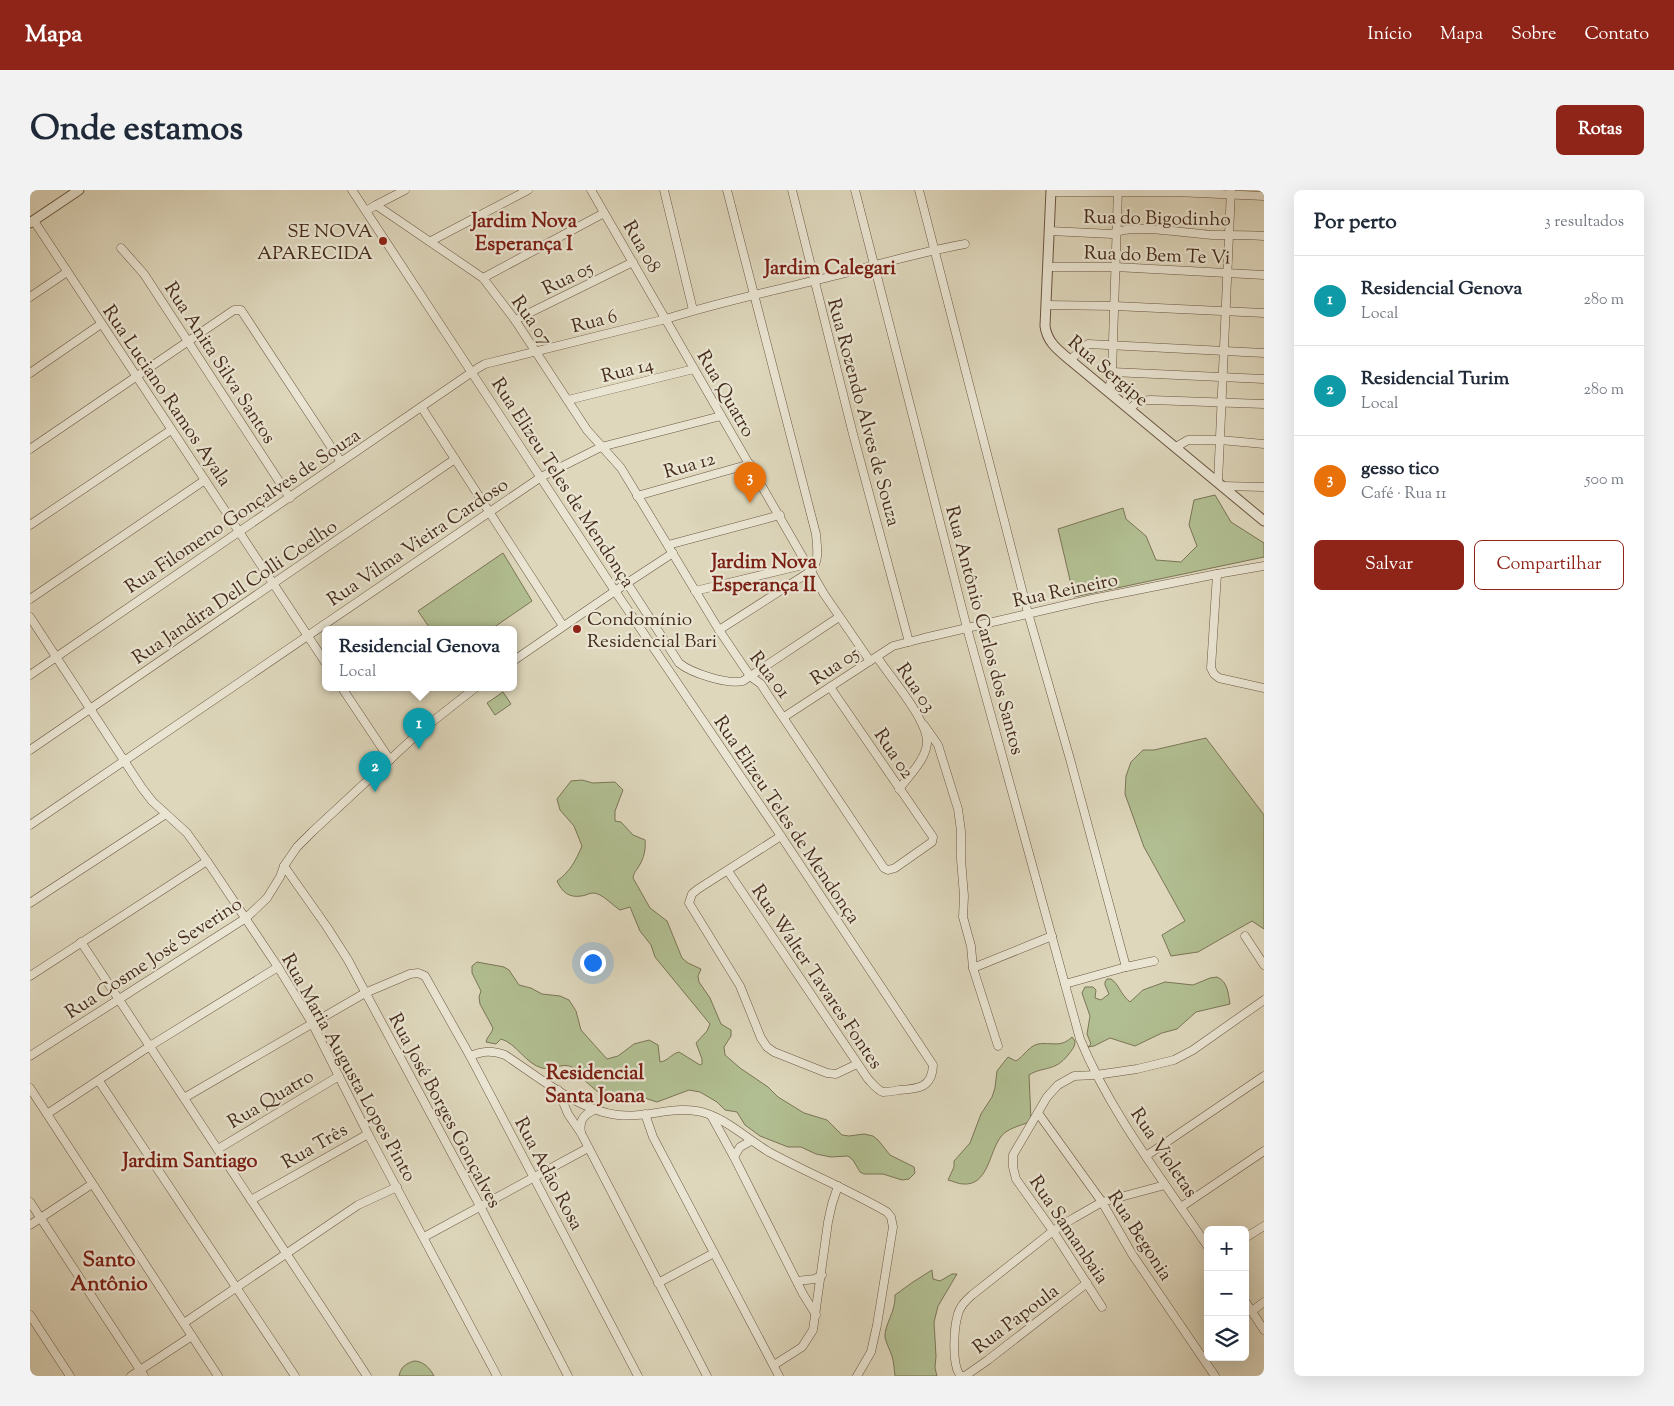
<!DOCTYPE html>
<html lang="pt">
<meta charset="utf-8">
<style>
:root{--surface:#fff;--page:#f2f2f3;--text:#1f2937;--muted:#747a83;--line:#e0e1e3;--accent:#8f2418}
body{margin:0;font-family:"Sorts Mill Goudy",serif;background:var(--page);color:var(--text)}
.controls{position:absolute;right:15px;bottom:15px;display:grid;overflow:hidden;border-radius:8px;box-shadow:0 5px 20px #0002}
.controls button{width:45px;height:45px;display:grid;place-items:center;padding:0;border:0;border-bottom:1px solid var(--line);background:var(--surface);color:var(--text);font:25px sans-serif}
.you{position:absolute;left:562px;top:772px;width:18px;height:18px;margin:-12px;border:4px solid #fff;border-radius:50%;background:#1a73e8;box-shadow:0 0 0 8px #1a73e833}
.badge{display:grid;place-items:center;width:32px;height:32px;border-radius:50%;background:var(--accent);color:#fff;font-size:16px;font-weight:700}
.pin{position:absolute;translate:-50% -41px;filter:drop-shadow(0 1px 2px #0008)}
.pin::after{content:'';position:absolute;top:26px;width:18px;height:15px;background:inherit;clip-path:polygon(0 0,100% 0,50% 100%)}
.popup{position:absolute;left:292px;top:436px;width:195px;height:65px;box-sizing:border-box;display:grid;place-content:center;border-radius:8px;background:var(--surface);filter:drop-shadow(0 1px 4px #0005);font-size:16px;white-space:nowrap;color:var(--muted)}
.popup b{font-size:19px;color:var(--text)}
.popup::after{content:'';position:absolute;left:50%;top:100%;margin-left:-10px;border:10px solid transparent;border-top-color:var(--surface)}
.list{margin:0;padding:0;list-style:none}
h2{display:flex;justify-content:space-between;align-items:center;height:65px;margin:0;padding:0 20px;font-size:21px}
h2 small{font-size:16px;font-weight:400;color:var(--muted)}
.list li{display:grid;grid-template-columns:32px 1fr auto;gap:15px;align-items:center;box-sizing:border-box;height:90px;padding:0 20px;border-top:1px solid var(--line)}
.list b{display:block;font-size:19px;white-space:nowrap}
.list p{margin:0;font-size:16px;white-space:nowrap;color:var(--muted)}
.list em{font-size:16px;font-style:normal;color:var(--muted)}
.actions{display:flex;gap:10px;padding:15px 20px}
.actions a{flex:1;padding:11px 0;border:1px solid var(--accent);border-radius:8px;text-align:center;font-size:18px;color:var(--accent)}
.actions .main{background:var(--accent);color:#fff}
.icon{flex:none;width:28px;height:28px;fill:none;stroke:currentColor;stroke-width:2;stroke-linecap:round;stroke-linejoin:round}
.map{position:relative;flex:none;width:1234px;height:1186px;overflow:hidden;border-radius:8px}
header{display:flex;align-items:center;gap:30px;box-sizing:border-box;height:70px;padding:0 25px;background:var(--accent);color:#fff}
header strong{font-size:24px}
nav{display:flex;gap:28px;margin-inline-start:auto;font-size:18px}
.intro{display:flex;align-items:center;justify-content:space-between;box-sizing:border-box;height:120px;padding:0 30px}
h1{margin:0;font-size:35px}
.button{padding:12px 22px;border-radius:8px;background:var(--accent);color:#fff;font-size:18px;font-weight:700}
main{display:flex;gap:30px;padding:0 30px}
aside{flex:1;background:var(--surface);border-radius:8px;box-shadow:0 5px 20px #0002}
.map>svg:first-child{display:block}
.green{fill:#b1be91;stroke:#7b7556}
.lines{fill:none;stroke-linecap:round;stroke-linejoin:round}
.minor-casing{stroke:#6b5742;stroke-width:9}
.tertiary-casing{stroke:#6b5742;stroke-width:11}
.minor{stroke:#eae5d3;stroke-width:8}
.tertiary{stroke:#eae5d3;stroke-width:9}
.poi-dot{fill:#8f2418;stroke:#eae5d3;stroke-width:2}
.labels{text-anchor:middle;stroke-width:4.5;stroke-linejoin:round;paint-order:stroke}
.street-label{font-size:19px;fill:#452c1a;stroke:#eae5d3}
.poi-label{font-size:19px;fill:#452c1a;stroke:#eae5d3;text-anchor:end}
.neighbourhood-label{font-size:20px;font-weight:bold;fill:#7a1f14;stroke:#eae5d3}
.quarter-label{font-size:21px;font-weight:bold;fill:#7a1f14;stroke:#eae5d3}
</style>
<header>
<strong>Mapa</strong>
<nav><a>Início</a><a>Mapa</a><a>Sobre</a><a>Contato</a></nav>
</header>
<div class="intro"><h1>Onde estamos</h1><a class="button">Rotas</a></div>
<main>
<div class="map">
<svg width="1234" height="1186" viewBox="0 0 1234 1186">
<rect width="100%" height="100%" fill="#ded7bc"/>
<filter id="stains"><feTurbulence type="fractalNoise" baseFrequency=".004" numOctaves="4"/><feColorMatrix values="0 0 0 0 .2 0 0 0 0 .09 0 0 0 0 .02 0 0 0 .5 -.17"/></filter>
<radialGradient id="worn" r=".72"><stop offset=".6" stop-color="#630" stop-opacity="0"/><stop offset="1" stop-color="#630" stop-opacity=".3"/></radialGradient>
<!-- green -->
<g class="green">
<polygon points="1185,305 1201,332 1234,353 1234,367 1044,407 1028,339 1093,318 1096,329 1116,346 1126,370 1151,372 1167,356 1159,335 1164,310"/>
<polygon points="473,363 502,411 460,440 401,440 388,421"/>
<polygon points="473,502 481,514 465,525 457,513"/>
<polygon points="1176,548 1234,625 1234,739 1222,731 1168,762 1141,766 1132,745 1155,731 1114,657 1095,604 1096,586 1101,572 1113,560 1124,560"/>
<path d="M552 590 563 593 585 592 593 600 585 621V631L591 632 603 645 615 650C616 659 614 668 609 676 606 681 604 682 603 688L620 718 637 731 652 768 658 773 671 779 668 786 669 792 680 808 691 834 701 840V846L694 857 695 865 710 878 738 897 748 907 774 923 797 930 812 945 819 946 834 944 843 946 848 950 860 965 884 977 885 983 879 989 872 990 853 984H834L830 982 823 970 818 966 801 967 786 964 771 957H758L730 946 715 935 707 922 695 920 687 912 670 902 659 900 627 912 605 905C586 922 568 902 553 889 549 886 546 880 542 877 532 872 522 881 512 878 496 874 486 853 471 849L466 854 456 852C457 846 462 844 463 838L450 814 449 807 451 801 442 783V776L447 772 474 777 479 780 489 795 501 798 512 804 530 806 539 810 546 821 551 840 577 869 588 866 604 854 619 850 628 855 630 872C638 871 641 864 649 862L670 875 672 874V869L666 853 677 841 680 834 625 767 621 755 610 741 600 717 590 720C582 715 572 703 563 703 559 703 555 706 551 706 539 708 532 702 527 691 540 682 546 670 552 656L544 636 530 620 527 609 541 591Z"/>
<path d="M1187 787C1198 792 1198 803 1200 814L1166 822 1147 839 1132 843 1105 856 1080 848 1064 856 1058 857 1061 854 1057 844 1060 826 1052 803 1055 797H1063L1066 800 1065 808 1071 810 1079 804 1075 795V792L1077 789H1081C1089 794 1090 804 1100 812L1113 800 1135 792 1163 795 1180 788Z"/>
<path d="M1042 847 1045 851C1045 857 1042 860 1038 865 1025 882 1013 876 999 885L1001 931C991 936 976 938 970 948 959 963 958 996 933 994 928 994 923 991 918 990L924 977V971L940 953 951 924 962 907 965 898 967 881 978 867 986 871C994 866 999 856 1008 854 1022 852 1031 858 1042 847Z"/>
<path d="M902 1080 903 1089 910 1091 922 1084H927L908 1116 904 1132 906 1166 905 1178 907 1186H865C864 1179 864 1172 862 1166 860 1160 856 1153 855 1147 854 1135 866 1122 865 1105L883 1092Z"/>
<path d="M384 1171C393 1171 400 1178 404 1186H369C371 1177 375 1174 384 1171Z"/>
</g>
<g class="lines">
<defs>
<g id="minor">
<path d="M322 0 585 401 751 646 903 875C902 898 888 899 869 900 865 901 858 902 853 902 847 900 842 893 838 889L698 681"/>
<polyline points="561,0 794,404 840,471"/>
<polyline points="634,0 663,120"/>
<polyline points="762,0 823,244 879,452"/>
<path d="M825 0 937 438 1050 849C1081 924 1133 990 1178 1057"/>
<polyline points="889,0 998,423 1040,569 1096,777"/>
<polyline points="1021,2 1146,2 1234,6"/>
<polyline points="346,15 375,0"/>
<polyline points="336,21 346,15 453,88 485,130 557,240 591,278 689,440 720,486 731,494 738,505 854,678 858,680 865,678 902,652 903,647 800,497"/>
<polyline points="4,31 295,472"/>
<path d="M1020 41 1082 44C1101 32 1163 45 1187 45 1203 45 1218 45 1234 46"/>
<polyline points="401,51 498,0"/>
<polyline points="91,58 114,84 260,308"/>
<polyline points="1019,77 1085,77 1234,85"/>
<polyline points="453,88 574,23"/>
<polyline points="0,107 37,82"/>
<polyline points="1017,115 1085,116 1234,123"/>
<polyline points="485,130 603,72"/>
<polyline points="1040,170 1058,154 1234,163"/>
<polyline points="1082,182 1234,189"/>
<polyline points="0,183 71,134"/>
<polyline points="1079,202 1082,182 1088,0"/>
<polyline points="538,210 664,179"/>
<polyline points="392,218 533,436"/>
<polyline points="1100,219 1108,211 1121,210 1234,214"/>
<polyline points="1146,257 1158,250 1190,250 1234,254"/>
<polyline points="0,259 204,120 211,120 311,272"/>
<polyline points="1188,292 1201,0"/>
<polyline points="1192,296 1234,297"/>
<polyline points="607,306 720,274"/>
<polyline points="0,335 141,240"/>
<polyline points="638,355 750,325"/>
<polyline points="1187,384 1181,478 1184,484 1189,488 1234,498"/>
<path d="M597 393 649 473C661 483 698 495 713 491L809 427"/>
<polyline points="665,401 777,374"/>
<polyline points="0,409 175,290"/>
<polyline points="0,427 112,598 122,611 157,643 177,671 248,777 282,833 338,944 467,1186"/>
<path d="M689 440 781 381C790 370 787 358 786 344L697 0"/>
<path d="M847 467C860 487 898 530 897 553 896 569 879 586 869 599"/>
<polyline points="483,471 585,401 643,363"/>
<path d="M0 485 448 178 455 174 636 129C686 113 737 102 787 90 837 78 885 63 935 54"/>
<polyline points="312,498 360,570"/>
<polyline points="754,527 863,456 894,448 1062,409 1187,384 1234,376"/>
<polyline points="894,535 908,555 928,619 931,641 931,669 934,706 933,727 941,756 943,778 968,856"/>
<polyline points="0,560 425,269"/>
<polyline points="0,635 511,287 571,257 691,226"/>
<polyline points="751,646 668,699 662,704 659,713 710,796 731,848 737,857 744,862 797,883 806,884 827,874"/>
<polyline points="254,676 297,737 318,770 450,1016 538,1186"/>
<polyline points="0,713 136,624"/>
<polyline points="1215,746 1234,775"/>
<polyline points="51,752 337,1186"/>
<polyline points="943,778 1022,746"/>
<polyline points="0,786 177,671"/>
<polyline points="1035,794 1096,777 1124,771"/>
<polyline points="0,866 216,728 237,708 250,687 254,676 267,657 282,642 393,539 445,498"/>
<path d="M440 866C453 861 462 860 475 865 507 886 549 921 588 925 618 929 647 913 678 924 700 932 719 950 739 962 778 983 819 1000 857 1022L861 1027 863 1037 847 1135 841 1162 827 1186"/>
<polyline points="69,891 265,1186"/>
<polyline points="0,898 188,1186"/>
<polyline points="528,900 538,924 551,943 677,1186"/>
<polyline points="154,908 335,803 380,784 388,783 395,786 440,866 608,1186"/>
<polyline points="1008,923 1072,1012 1102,1064 1185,1186"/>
<polyline points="17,924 120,856 248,777"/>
<polyline points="615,924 623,947 749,1186"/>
<polyline points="682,927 704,967 773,1104 786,1125"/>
<path d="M551 943C549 931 553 925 564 920"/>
<polyline points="188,959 309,886"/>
<polyline points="1116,966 1234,886"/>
<polyline points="704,967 710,957 721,951"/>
<polyline points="221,1010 338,944"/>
<polyline points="0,1012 114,1186"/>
<polyline points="1151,1017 1234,961"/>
<polyline points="0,1035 62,994"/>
<polyline points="394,1047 558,958"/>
<polyline points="1215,1048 1234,1036"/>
<polyline points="767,1091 785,1089 792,1085"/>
<polyline points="628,1093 684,1063"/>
<path d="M1057 1093 958 1170 935 1186H931C921 1176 924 1137 928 1124 930 1116 936 1110 942 1105L1023 1041 1044 1028 1072 1012 1135 995"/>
<polyline points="1215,1111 1234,1140"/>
<polyline points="1072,1117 1023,1041 986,989 983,977 983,965 1017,907 1028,895 1044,886 1066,885 1107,879 1144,870 1163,860 1234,810"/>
<polyline points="1222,1121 1234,1112"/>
<polyline points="0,1125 40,1186"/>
<polyline points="154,1133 328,1015 367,997"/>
<polyline points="744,1175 772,1157 783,1140 798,1032 802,1014 808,996"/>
<polyline points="101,1186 162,1146"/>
</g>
<g id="tertiary">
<path d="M1021 0 1015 136C1017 152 1028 160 1040 170L1234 331"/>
<polyline points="0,33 49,0"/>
</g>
</defs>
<!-- minor casing -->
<use href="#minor" class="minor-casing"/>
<!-- tertiary casing -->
<use href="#tertiary" class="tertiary-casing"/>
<!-- minor -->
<use href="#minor" class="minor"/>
<!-- tertiary -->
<use href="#tertiary" class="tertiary"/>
</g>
<!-- markers -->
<g class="poi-dot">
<circle cx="353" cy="51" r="5"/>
<circle cx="547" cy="439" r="5"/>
</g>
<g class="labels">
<!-- street labels -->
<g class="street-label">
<text transform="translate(1127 27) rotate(1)" y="7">Rua do Bigodinho</text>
<text transform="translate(613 56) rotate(60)" y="7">Rua 08</text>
<text transform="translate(1127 64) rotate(2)" y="7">Rua do Bem Te Vi</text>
<text transform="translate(537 87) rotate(-26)" y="7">Rua 05</text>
<text transform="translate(503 130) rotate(55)" y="7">Rua 07</text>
<text transform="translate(564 130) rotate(-14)" y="7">Rua 6</text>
<text transform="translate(191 172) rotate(57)" y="7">Rua Anita Silva Santos</text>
<text transform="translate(597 179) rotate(-14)" y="7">Rua 14</text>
<text transform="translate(1079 180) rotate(40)" y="7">Rua Sergipe</text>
<text transform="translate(697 203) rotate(60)" y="7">Rua Quatro</text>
<text transform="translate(138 205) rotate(56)" y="7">Rua Luciano Ramos Ayala</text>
<text transform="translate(835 222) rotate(75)" y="7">Rua Rozendo Alves de Souza</text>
<text transform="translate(659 274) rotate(-16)" y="7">Rua 12</text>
<text transform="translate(534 292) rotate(57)" y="7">Rua Elizeu Teles de Mendonça</text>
<text transform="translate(212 320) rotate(-34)" y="7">Rua Filomeno Gonçalves de Souza</text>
<text transform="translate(387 351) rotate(-34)" y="7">Rua Vilma Vieira Cardoso</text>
<text transform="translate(1035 399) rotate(-12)" y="7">Rua Reineiro</text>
<text transform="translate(204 401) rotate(-34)" y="7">Rua Jandira Dell Colli Coelho</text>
<text transform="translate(956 440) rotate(75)" y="7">Rua Antônio Carlos dos Santos</text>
<text transform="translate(804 475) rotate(-33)" y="7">Rua 05</text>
<text transform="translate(741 484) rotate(52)" y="7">Rua 01</text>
<text transform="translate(887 497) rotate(56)" y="7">Rua 03</text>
<text transform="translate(865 563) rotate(56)" y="7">Rua 02</text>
<text transform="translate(758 629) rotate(56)" y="7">Rua Elizeu Teles de Mendonça</text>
<text transform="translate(123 767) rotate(-33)" y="7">Rua Cosme José Severino</text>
<text transform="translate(788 786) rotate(56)" y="7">Rua Walter Tavares Fontes</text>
<text transform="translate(320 877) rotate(61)" y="7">Rua Maria Augusta Lopes Pinto</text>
<text transform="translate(240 908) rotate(-31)" y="7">Rua Quatro</text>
<text transform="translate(416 920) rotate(62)" y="7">Rua José Borges Gonçalves</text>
<text transform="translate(284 955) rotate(-30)" y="7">Rua Três</text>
<text transform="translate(1135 962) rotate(56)" y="7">Rua Violetas</text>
<text transform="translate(520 983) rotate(62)" y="7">Rua Adão Rosa</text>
<text transform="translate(1040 1039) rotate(56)" y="7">Rua Samanbaia</text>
<text transform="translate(1111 1045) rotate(57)" y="7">Rua Begonia</text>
<text transform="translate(985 1128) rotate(-37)" y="7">Rua Papoula</text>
</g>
<!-- poi labels -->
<g class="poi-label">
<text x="343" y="47">SE NOVA<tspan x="343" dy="22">APARECIDA</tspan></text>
<text x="557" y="435" text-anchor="start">Condomínio<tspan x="557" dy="22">Residencial Bari</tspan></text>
</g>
<!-- neighbourhood labels -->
<g class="neighbourhood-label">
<text x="494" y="37">Jardim Nova<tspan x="494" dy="23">Esperança I</tspan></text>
<text x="800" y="84">Jardim Calegari</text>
<text x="734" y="378">Jardim Nova<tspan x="734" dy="23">Esperança II</tspan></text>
<text x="565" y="889">Residencial<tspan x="565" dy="23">Santa Joana</tspan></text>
<text x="160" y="977">Jardim Santiago</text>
</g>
<!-- quarter labels -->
<g class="quarter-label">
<text x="79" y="1076">Santo<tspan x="79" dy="24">Antônio</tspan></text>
</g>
</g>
<rect width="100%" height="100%" filter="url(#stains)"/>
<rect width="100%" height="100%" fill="url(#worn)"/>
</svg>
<div class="controls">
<button>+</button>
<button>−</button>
<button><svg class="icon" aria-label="layers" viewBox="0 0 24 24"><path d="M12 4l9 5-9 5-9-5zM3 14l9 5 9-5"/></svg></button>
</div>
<div class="you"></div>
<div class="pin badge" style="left:389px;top:559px;background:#0f9aa8">1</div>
<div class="popup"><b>Residencial Genova</b>Local</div>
<div class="pin badge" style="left:345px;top:602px;background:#0f9aa8">2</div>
<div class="pin badge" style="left:720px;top:313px;background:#e8710a">3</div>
</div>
<aside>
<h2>Por perto<small>3 resultados</small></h2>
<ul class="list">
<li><span class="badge" style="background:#0f9aa8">1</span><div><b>Residencial Genova</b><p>Local</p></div><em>280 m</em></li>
<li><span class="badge" style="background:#0f9aa8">2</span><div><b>Residencial Turim</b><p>Local</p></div><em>280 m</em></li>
<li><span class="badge" style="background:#e8710a">3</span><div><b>gesso tico</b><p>Café · Rua 11</p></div><em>500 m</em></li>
</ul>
<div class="actions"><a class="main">Salvar</a><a>Compartilhar</a></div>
</aside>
</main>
